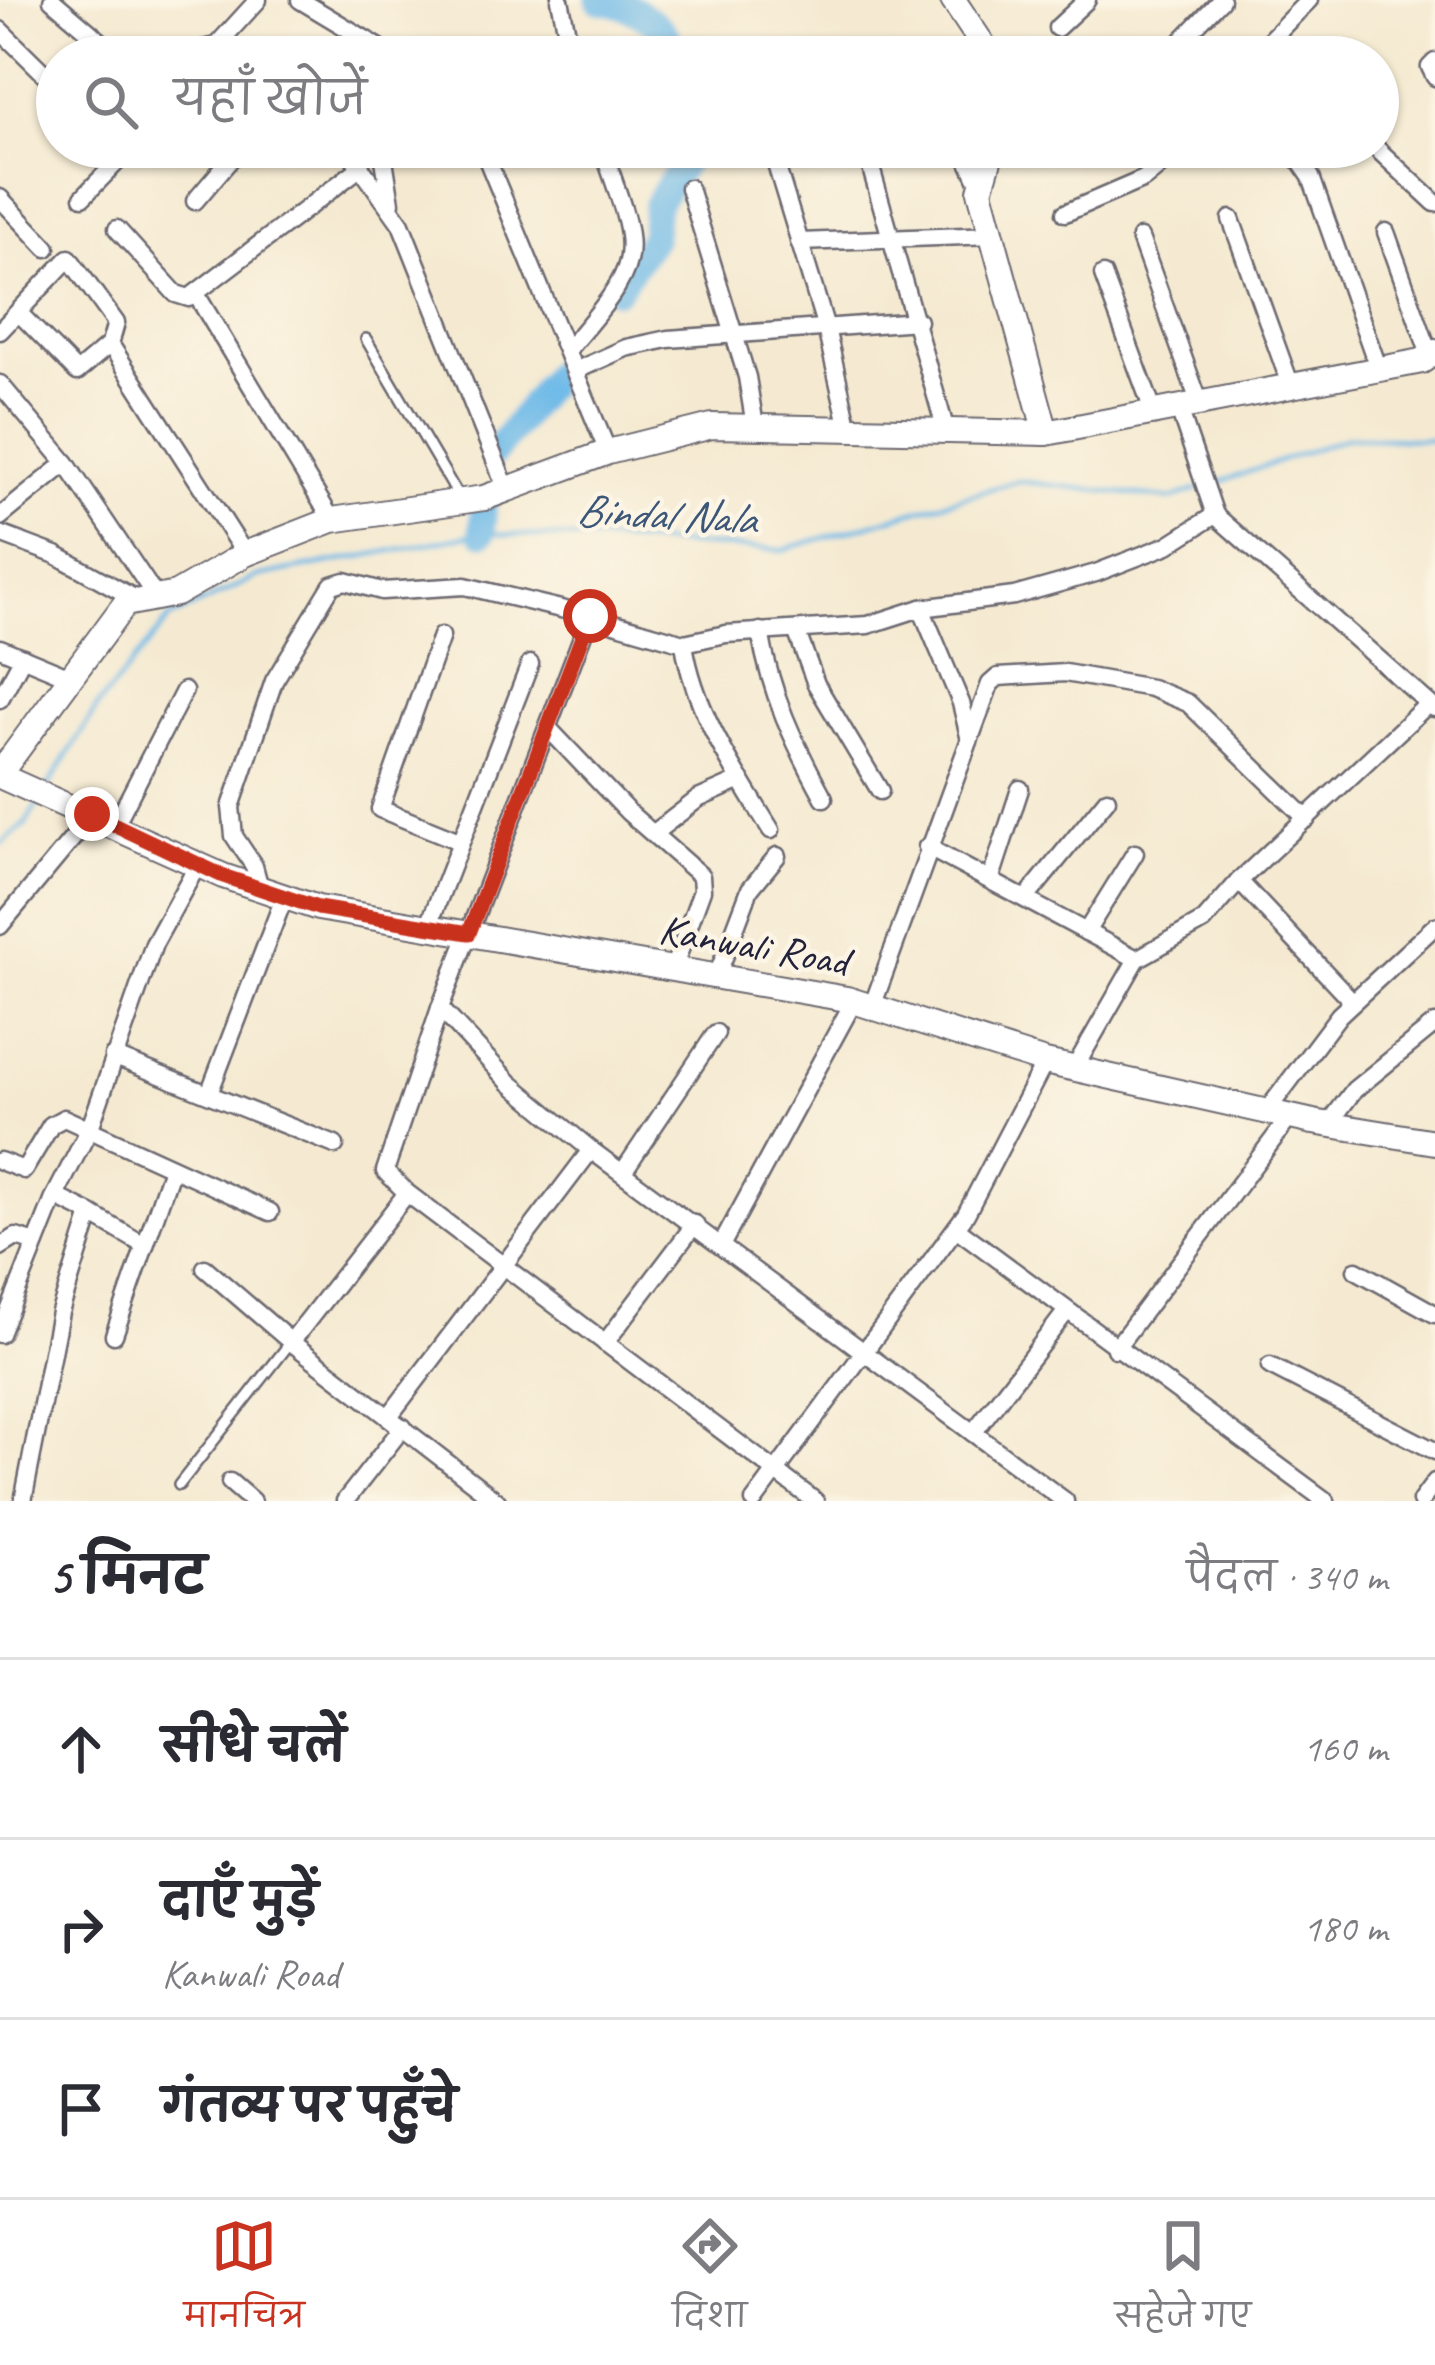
<!DOCTYPE html>
<html lang="hi">
<meta charset="utf-8">
<style>
:root{--surface:#fff;--page:#f7f7f7;--text:#2b2b33;--muted:#7c7c81;--line:#e1e1e2;--accent:#c8321e}
body{margin:0;font-family:Caveat,"Playpen Sans Deva",sans-serif;background:var(--page);color:var(--text)}
.stop{position:absolute;width:36px;height:36px;margin:-27px;border:9px solid #c8321e;border-radius:50%;background:#fff}
.stop.end{background:#c8321e;border-color:#fff;box-shadow:0 3px 12px #0008}
.list{margin:0;padding:0;list-style:none}
h2{display:flex;justify-content:space-between;align-items:center;height:156px;margin:0;padding:0 48px;font-size:51px}
h2 small{font-size:39px;font-weight:400;color:var(--muted)}
.list li{display:grid;grid-template-columns:78px 1fr auto;gap:36px;align-items:center;box-sizing:border-box;height:180px;padding:0 48px;border-top:3px solid var(--line)}
.list b{display:block;font-size:45px;white-space:nowrap}
.list p{margin:0;font-size:39px;white-space:nowrap;color:var(--muted)}
.list em{font-size:39px;font-style:normal;color:var(--muted)}
.icon{flex:none;width:66px;height:66px;fill:none;stroke:currentColor;stroke-width:2;stroke-linecap:round;stroke-linejoin:round}
.map{position:relative;flex:none;width:1435px;height:1501px;overflow:hidden}
.search{position:absolute;background:var(--surface);box-shadow:0 3px 9px #0004;left:36px;right:36px;top:36px;height:132px;display:flex;align-items:center;gap:30px;box-sizing:border-box;padding:0 42px;border-radius:66px;color:var(--muted);font-size:45px}
.sheet{height:696px;background:var(--surface)}
nav{display:flex;justify-content:space-around;align-items:center;box-sizing:border-box;height:168px;border-top:3px solid var(--line);background:var(--surface);font-size:33px;color:var(--muted)}
nav a{display:grid;justify-items:center;gap:6px}
nav .on{color:var(--accent)}
.map>svg:first-child{display:block}
.lines{fill:none;stroke-linecap:round;stroke-linejoin:round}
.stream{stroke:#6ebae8;stroke-width:4.5}
.river{stroke:#6ebae8;stroke-width:27}
.lane-casing{stroke:#6c6870;stroke-width:14}
.street-casing{stroke:#6c6870;stroke-width:21}
.secondary-casing{stroke:#6c6870;stroke-width:28}
.lane{stroke:#fff;stroke-width:9}
.street{stroke:#fff;stroke-width:16}
.secondary{stroke:#fff;stroke-width:24}
.route{stroke:#c8321e;stroke-width:15}
.labels{text-anchor:middle;stroke-width:9;stroke-linejoin:round;paint-order:stroke}
.street-label{font-size:42px;fill:#22223b;stroke:#fcf5e5}
.water-label{font-size:45px;font-style:italic;fill:#3d5778;stroke:#fcf5e5}
</style>
<div class="map">
<svg width="1435" height="1501" viewBox="0 0 1435 1501">
<rect width="100%" height="100%" fill="#fcf5e5"/>
<filter id="ink" filterUnits="userSpaceOnUse"><feTurbulence type="fractalNoise" baseFrequency=".00833" numOctaves="2"/><feDisplacementMap in="SourceGraphic" scale="24" xChannelSelector="R" yChannelSelector="G"/><feConvolveMatrix kernelMatrix="1 2 1 2 8 2 1 2 1" color-interpolation-filters="sRGB"/></filter>
<filter id="wash" filterUnits="userSpaceOnUse"><feTurbulence type="fractalNoise" baseFrequency=".004" numOctaves="4" result="noise"/><feDisplacementMap in="SourceGraphic" scale="48" xChannelSelector="R" yChannelSelector="G"/><feGaussianBlur stdDeviation="2.7" result="paint"/><feColorMatrix in="noise" values="0 0 0 0 0 0 0 0 0 0 0 0 0 0 0 0 0 1.4 0 .05"/><feComposite in="paint" operator="in"/></filter>
<g filter="url(#wash)">
<rect width="100%" height="100%" fill="#f5ead1"/>
<g class="lines">
<!-- stream -->
<g class="stream">
<polyline points="1209,486 1348,437 1435,440"/>
<polyline points="46,790 99,704 170,618 257,577 482,533 782,550 1017,481 1172,499 1198,489"/>
<polyline points="0,844 25,825 37,805"/>
</g>
<!-- river -->
<g class="river">
<path d="M599 0C629 4 670 23 675 57"/>
<polyline points="617,290 653,237 656,204 687,158 686,147"/>
<polyline points="495,452 557,372"/>
<polyline points="482,533 484,502"/>
</g>
</g>
</g>
<g filter="url(#ink)">
<g class="lines">
<defs>
<g id="lane">
<polyline points="366,339 459,497"/>
<polyline points="179,1485 290,1343"/>
</g>
<g id="street">
<polyline points="52,0 113,52 188,52 216,46 258,0"/>
<polyline points="300,0 395,57"/>
<polyline points="560,0 572,57"/>
<polyline points="1057,28 1087,0"/>
<polyline points="0,30 57,86"/>
<polyline points="1166,57 1221,0"/>
<polyline points="1253,57 1309,0"/>
<polyline points="1435,62 1430,67 1435,77"/>
<polyline points="346,147 401,224 507,490"/>
<polyline points="382,147 391,203"/>
<polyline points="482,147 608,452"/>
<polyline points="865,147 946,431"/>
<polyline points="962,147 980,185"/>
<polyline points="1290,147 1311,177 1379,370"/>
<polyline points="1375,147 1435,203"/>
<polyline points="702,148 797,147"/>
<polyline points="771,148 826,328 849,429"/>
<polyline points="689,188 747,377 755,426"/>
<polyline points="83,197 116,163 117,147"/>
<polyline points="0,198 47,248"/>
<polyline points="195,201 241,147"/>
<polyline points="1065,213 1144,179 1183,147"/>
<polyline points="1231,219 1292,389"/>
<polyline points="117,229 176,294 189,298 361,167"/>
<polyline points="1386,232 1430,355"/>
<polyline points="1140,238 1201,407"/>
<polyline points="799,242 994,235"/>
<polyline points="1103,275 1155,416"/>
<polyline points="196,294 332,520"/>
<polyline points="18,312 77,372 110,344"/>
<polyline points="0,331 69,258 116,323 110,344 245,554"/>
<path d="M568 349C648 256 640 257 602 147"/>
<polyline points="577,370 626,348 668,339 918,321"/>
<polyline points="0,384 66,463 156,597"/>
<polyline points="1180,412 1215,515 1434,708"/>
<polyline points="0,517 66,463"/>
<polyline points="0,534 56,555 134,598"/>
<polyline points="921,608 961,703 969,736"/>
<polyline points="796,630 816,684 880,791"/>
<path d="M760 631C770 693 794 743 824 798"/>
<polyline points="441,636 380,809 459,841"/>
<path d="M684 643C693 709 736 773 771 830"/>
<polyline points="0,648 70,677"/>
<polyline points="0,699 23,657"/>
<polyline points="549,729 628,812 701,876 702,890 673,969"/>
<polyline points="115,825 184,691"/>
<polyline points="654,833 698,799 741,780"/>
<polyline points="927,847 1137,959"/>
<polyline points="991,878 1020,789"/>
<polyline points="1239,881 1352,1001"/>
<polyline points="260,888 254,866 234,836 231,807 274,681 332,585 345,581 382,591 465,586 590,616"/>
<polyline points="1026,898 1107,799"/>
<polyline points="0,926 92,815"/>
<polyline points="428,927 530,664"/>
<polyline points="1086,932 1135,853"/>
<polyline points="717,976 750,889 777,856"/>
<polyline points="872,1007 990,684 998,677 1065,673 1151,688 1188,703 1307,819"/>
<polyline points="440,1008 510,1083 591,1150 1065,1501"/>
<polyline points="113,1056 335,1145"/>
<polyline points="1074,1069 1137,959 1204,921 1239,881 1427,705"/>
<polyline points="210,1091 284,898"/>
<polyline points="1266,1112 1339,1015 1435,926"/>
<polyline points="1328,1125 1354,1090 1435,1024"/>
<polyline points="0,1161 24,1170 51,1125 64,1118 270,1212"/>
<polyline points="623,1172 716,1033"/>
<polyline points="91,1214 144,1245"/>
<polyline points="956,1228 1326,1501"/>
<polyline points="722,1244 854,1001"/>
<polyline points="0,1247 16,1237 36,1243"/>
<polyline points="205,1268 291,1342 497,1501"/>
<polyline points="1356,1270 1435,1314"/>
<polyline points="0,1334 55,1196 90,1128 154,944 198,864"/>
<polyline points="114,1335 172,1168"/>
<polyline points="291,1342 407,1193"/>
<polyline points="605,1343 695,1224"/>
<polyline points="1115,1349 1290,1117"/>
<polyline points="1270,1366 1435,1451"/>
<polyline points="390,1415 591,1150"/>
<polyline points="973,1433 1066,1312"/>
<polyline points="230,1482 252,1501"/>
<polyline points="23,1501 60,1312 91,1214 55,1196"/>
<polyline points="345,1501 403,1427"/>
<polyline points="754,1501 966,1214 1045,1062"/>
<polyline points="815,1501 407,1193 385,1171 440,1008 590,616 684,643 726,634 868,625 921,608 1014,596 1096,573 1168,545 1215,515"/>
<polyline points="1421,1501 1435,1482"/>
</g>
<g id="secondary">
<polyline points="953,0 991,57"/>
<polyline points="993,147 980,191 1046,433"/>
<polyline points="0,773 125,604 176,594 245,554 332,520 484,498 608,452 712,426 1046,433 1422,361 1435,352"/>
<polyline points="0,776 223,876 318,908 847,999 1045,1062 1313,1122 1435,1142"/>
</g>
</defs>
<!-- lane casing -->
<use href="#lane" class="lane-casing"/>
<!-- street casing -->
<use href="#street" class="street-casing"/>
<!-- secondary casing -->
<use href="#secondary" class="secondary-casing"/>
<!-- lane -->
<use href="#lane" class="lane"/>
<!-- street -->
<use href="#street" class="street"/>
<!-- secondary -->
<use href="#secondary" class="secondary"/>
</g>
</g>
<g class="lines" filter="url(#ink)">
<!-- route -->
<polyline class="route" points="92,814 223,876 318,908 469,933 590,616"/>
</g>
<g class="labels">
<!-- street labels -->
<g class="street-label">
<text transform="translate(754 944) rotate(10)" y="15">Kanwali Road</text>
</g>
<!-- water labels -->
<g class="water-label">
<text transform="translate(666 513) rotate(3)" y="16">Bindal Nala</text>
</g>
</g>
</svg>
<div class="stop" style="left:590px;top:616px"></div>
<div class="stop end" style="left:92px;top:814px"></div>
<div class="search"><svg class="icon" aria-label="search" viewBox="0 0 24 24"><circle cx="10" cy="10" r="6"/><path d="M15 15l6 6"/></svg>यहाँ खोजें</div>
</div>
<section class="sheet">
<h2>5 मिनट<small>पैदल · 340 m</small></h2>
<ul class="list">
<li><svg class="icon" aria-label="ahead" viewBox="0 0 24 24"><path d="M12 20V5M6 11l6-6 6 6"/></svg><div><b>सीधे चलें</b></div><em>160 m</em></li>
<li><svg class="icon" aria-label="right" viewBox="0 0 24 24"><path d="M7 20v-9h11M14 6l5 5-5 5"/></svg><div><b>दाएँ मुड़ें</b><p>Kanwali Road</p></div><em>180 m</em></li>
<li><svg class="icon" aria-label="arrive" viewBox="0 0 24 24"><path d="M6 21V4h12l-3 4 3 4H6"/></svg><div><b>गंतव्य पर पहुँचे</b></div></li>
</ul>
</section>
<nav>
<a class="on"><svg class="icon" aria-label="map" viewBox="0 0 24 24"><path d="M3 6l6-2 6 2 6-2v14l-6 2-6-2-6 2zM9 4v14M15 6v14"/></svg>मानचित्र</a>
<a><svg class="icon" aria-label="directions" viewBox="0 0 24 24"><path d="M12 3l9 9-9 9-9-9zM9 14v-3h6M13 9l2 2-2 2"/></svg>दिशा</a>
<a><svg class="icon" aria-label="saved" viewBox="0 0 24 24"><path d="M7 4h10v16l-5-4-5 4z"/></svg>सहेजे गए</a>
</nav>
